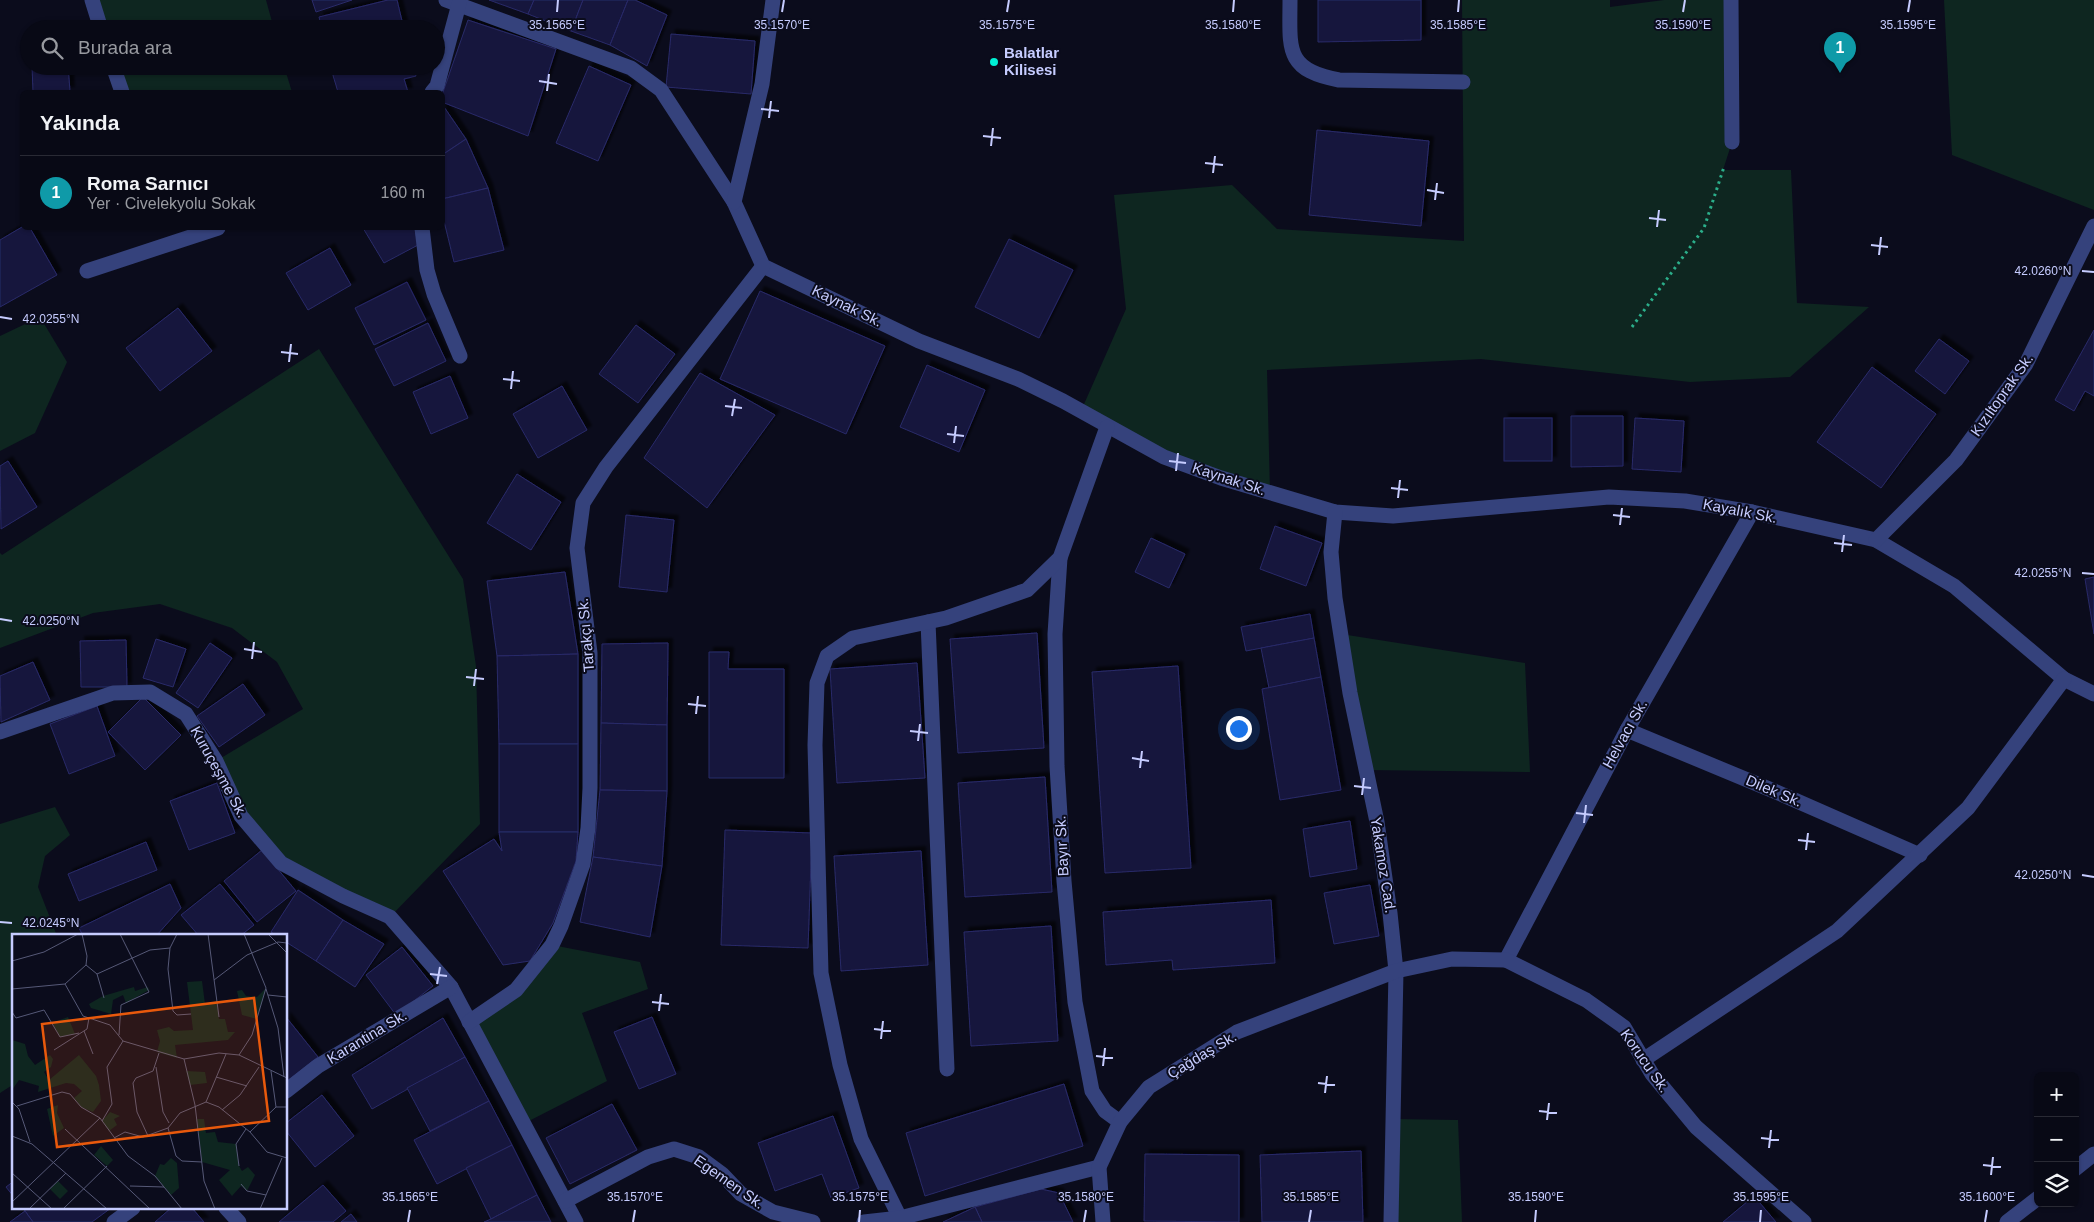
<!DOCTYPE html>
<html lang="tr">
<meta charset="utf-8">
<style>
:root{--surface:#080915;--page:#161722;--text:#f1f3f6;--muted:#989aa0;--line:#292a34;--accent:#7c3aed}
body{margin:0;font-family:Helvetica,sans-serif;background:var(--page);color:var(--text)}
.controls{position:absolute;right:15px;bottom:15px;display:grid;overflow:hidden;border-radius:8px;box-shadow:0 1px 4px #0004}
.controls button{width:45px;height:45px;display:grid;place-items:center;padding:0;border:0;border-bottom:1px solid var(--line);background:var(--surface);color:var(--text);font:25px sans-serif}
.you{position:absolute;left:1238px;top:728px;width:18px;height:18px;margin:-12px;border:4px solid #fff;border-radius:50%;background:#1a73e8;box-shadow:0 0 0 8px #1a73e833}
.badge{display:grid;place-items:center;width:32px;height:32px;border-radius:50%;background:var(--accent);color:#fff;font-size:16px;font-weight:700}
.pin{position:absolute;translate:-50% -41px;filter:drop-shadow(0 1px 2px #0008)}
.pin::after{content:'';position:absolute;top:26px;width:18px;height:15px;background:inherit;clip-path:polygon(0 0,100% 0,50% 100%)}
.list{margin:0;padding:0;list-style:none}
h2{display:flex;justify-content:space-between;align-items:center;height:65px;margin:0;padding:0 20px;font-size:21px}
h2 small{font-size:16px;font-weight:400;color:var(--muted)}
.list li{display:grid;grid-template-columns:32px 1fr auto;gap:15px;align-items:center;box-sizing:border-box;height:75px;padding:0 20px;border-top:1px solid var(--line)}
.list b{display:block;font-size:19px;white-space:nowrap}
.list p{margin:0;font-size:16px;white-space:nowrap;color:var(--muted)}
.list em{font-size:16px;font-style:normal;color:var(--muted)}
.icon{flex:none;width:28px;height:28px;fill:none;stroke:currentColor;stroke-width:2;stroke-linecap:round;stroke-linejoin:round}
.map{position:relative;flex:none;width:2094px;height:1222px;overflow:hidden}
.search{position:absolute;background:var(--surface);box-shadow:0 1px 4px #0004;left:20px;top:20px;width:425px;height:55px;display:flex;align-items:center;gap:12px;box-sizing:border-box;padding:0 18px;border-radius:28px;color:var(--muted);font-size:19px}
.panel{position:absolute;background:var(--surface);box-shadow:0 1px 4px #0004;left:20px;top:90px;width:425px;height:140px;border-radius:8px}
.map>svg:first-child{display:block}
.green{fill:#0e2620}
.building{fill:#17173d;stroke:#292a69;filter:url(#shadow)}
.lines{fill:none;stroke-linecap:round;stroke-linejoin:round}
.path{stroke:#2bae8a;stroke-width:3;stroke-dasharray:2.5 4;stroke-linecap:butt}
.minor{stroke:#35427c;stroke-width:15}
.ticks{fill:none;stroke:#c6ccff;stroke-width:2}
.poi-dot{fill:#00f1d5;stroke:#0b0c1c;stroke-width:2}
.labels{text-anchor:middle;stroke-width:4;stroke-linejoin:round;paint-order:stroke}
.poi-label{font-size:15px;font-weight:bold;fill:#c6ccff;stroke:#0b0c1c;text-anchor:start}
.street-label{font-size:15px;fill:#c6ccff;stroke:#0b0c1c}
.inset-road{fill:none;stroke:#565977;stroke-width:1}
.view{fill:#e8590c;fill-opacity:0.15;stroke:#e8590c;stroke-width:2.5}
.inset-edge{fill:none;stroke:#c6ccff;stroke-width:2.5}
.ticks-label{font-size:12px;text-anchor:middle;fill:#c6ccff;stroke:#0b0c1c;stroke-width:4;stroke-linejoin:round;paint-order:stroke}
</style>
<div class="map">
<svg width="2094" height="1222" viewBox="0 0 2094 1222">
<defs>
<filter id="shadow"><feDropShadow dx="4.5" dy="-4.5" stdDeviation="1" flood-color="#0009"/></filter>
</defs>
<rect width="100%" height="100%" fill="#0b0c1c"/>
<!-- green -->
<g class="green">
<polygon points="97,0 266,0 274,29 101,29"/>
<polygon points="1462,0 1610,0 1610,7 1664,0 1731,0 1732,142 1723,170 1791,170 1797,303 1869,307 1790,377 1690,382 1481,359 1267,370 1270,493 1221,478 1081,411 1126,309 1114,195 1232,185 1277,229 1464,241"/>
<polygon points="1944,0 2094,0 2094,210 1952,155"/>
<polygon points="113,66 284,66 292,92 122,92"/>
<polygon points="40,317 67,362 35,433 0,451 0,336"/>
<polygon points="319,349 463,579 476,666 480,824 390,917 281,863 241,816 216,761 303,709 277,662 232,628 160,604 93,613 0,648 0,553 2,555"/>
<polygon points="1341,634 1525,663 1530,772 1366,770"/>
<polygon points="55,807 70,835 45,856 38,887 57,936 14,936 14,1084 0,1093 0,824"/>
<polygon points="552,945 640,962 648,989 582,1013 607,1081 523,1124 469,1022 492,1007"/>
<polygon points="1393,1119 1458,1120 1462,1222 1391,1222"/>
</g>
<!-- building -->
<g class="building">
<polygon points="312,0 352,0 316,12"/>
<polygon points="388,0 397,0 404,29 322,29 319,17"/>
<polygon points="489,0 534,0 528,14"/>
<polygon points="534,0 583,0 571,31 528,14"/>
<polygon points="583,0 628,0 610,45 571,31"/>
<polygon points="628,0 635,0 667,15 647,66 610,45"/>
<polygon points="1318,0 1421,0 1421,40 1318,42"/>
<polygon points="468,20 556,49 528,136 442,102 442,95"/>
<polygon points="671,34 755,41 751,94 666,87"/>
<polygon points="32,66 68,66 70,91 33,92"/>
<polygon points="331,66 355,66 332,72"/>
<polygon points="355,66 413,66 416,76 404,79 408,92 338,92 332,72"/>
<polygon points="589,66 631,85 598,161 556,143"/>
<polygon points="442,104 466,139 442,155"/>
<polygon points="1317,130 1429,141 1421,226 1309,215"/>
<polygon points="466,139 488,188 442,199 442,155"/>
<polygon points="488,188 504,250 454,262 442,213 442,199"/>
<polygon points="22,227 30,228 57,275 0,307 0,240"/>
<polygon points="363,228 415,228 418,245 384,263"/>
<polygon points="1009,239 1073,270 1039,338 975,307"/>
<polygon points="330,248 351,285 308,310 286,273"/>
<polygon points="407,282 426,320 374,345 355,308"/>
<polygon points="760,291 885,346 846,434 720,379"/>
<polygon points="178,308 212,351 160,391 126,348"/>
<polygon points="428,323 446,361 394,386 375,349"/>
<polygon points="636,325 675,354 638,403 599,374"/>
<polygon points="2094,330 2094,396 2085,391 2074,411 2055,400"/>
<polygon points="1939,339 1969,361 1945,394 1915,371"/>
<polygon points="927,365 985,390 959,452 900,427"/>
<polygon points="1872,367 1936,414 1881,488 1817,442"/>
<polygon points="700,373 775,415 707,508 644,458"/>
<polygon points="450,376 468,418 431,434 413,392"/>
<polygon points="562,386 587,430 538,458 513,414"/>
<polygon points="1571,416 1623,416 1623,466 1571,467"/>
<rect x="1504" y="418" width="48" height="43"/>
<polygon points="1635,418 1684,421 1681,472 1632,469"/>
<polygon points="8,461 37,507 1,529 0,466"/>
<polygon points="517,474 561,502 531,550 487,523"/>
<polygon points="626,515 674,520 667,592 619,587"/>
<polygon points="1275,526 1322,543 1306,586 1260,569"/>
<polygon points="1151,538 1185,554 1169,588 1135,572"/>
<polygon points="565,572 578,654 497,656 487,581"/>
<polygon points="2094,577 2094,634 2085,579"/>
<polygon points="1310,614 1314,638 1246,651 1241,627"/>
<polygon points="1037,633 1044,748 958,753 950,639"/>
<polygon points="1314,638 1321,677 1269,688 1261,648"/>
<polygon points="156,639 186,649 173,687 143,678"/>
<polygon points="126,640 127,687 81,687 80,641"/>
<polygon points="210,643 232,658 198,708 176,693"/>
<polygon points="668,643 667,725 601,723 602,644"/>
<polygon points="709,652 729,652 728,669 784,669 784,778 709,778"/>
<polygon points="578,654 578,744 499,744 497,656"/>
<polygon points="33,662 50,700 1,722 0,676"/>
<polygon points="917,663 925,778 837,783 830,669"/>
<polygon points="1178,666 1191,868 1105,873 1092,672"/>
<polygon points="1321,677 1341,790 1280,800 1262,689"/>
<polygon points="243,684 265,715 219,747 197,716"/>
<polygon points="143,697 181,735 145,770 108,732"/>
<polygon points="97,706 115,756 69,774 50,724"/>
<polygon points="601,723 667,725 667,791 600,790"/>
<rect x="499" y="744" width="79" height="88"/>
<polygon points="1045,777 1052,892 965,897 958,783"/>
<polygon points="217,783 235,833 189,850 170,801"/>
<polygon points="600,790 667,791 662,866 593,857"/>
<polygon points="1350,821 1357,869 1310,877 1303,829"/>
<polygon points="725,830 812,833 808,948 721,945"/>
<polygon points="499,832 578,832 576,861 553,923 530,961 503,965 443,871 494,839 502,851"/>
<polygon points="146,842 157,870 79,901 68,874"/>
<polygon points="262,850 296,891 257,922 224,881"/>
<polygon points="921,851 928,965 841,971 834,856"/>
<polygon points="593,857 662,866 650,937 580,922"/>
<polygon points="170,884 181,908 156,936 83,936 79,928"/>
<polygon points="220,884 254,925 240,936 199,936 181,915"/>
<polygon points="1370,885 1379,936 1334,944 1324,893"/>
<polygon points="298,890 343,920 316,961 286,942 286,936 277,936 271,932"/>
<polygon points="1271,900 1275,963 1173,970 1172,960 1106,965 1103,912"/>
<polygon points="343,920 384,944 355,987 316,961"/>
<polygon points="1051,926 1058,1041 971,1046 964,932"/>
<polygon points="402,947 433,986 396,1015 366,975"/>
<polygon points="286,1017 318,1057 286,1082"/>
<polygon points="652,1017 676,1074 639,1089 614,1032"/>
<polygon points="443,1018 465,1057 372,1109 352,1075"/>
<polygon points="465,1057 489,1101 430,1131 407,1088"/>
<polygon points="1064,1084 1083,1146 925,1196 906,1133"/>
<polygon points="322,1095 354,1136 315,1167 286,1131 286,1123"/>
<polygon points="489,1101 512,1145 437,1184 414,1140"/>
<polygon points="612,1104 637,1150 570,1184 546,1138"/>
<polygon points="833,1116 859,1188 831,1198 822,1174 775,1191 758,1143"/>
<polygon points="512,1145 537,1195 491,1219 466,1168"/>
<polygon points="1361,1151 1363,1222 1262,1222 1260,1155"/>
<polygon points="1145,1154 1239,1155 1239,1222 1144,1221"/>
<polygon points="14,1181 14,1197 6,1187"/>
<polygon points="323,1185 346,1211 333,1222 279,1222"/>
<polygon points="1041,1189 1059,1193 1073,1222 982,1222 975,1207"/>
<polygon points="537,1195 551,1222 484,1222 491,1219"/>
<polygon points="1754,1196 1776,1222 1723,1222"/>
<polygon points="975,1207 982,1222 943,1222"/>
<polygon points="23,1208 111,1208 92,1222 33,1222"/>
<polygon points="171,1208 192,1208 204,1222 155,1222"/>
<polygon points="25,1211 33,1222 10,1222"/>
<polygon points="351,1214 357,1222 341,1222"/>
</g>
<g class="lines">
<!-- path -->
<polyline class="path" points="1632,327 1704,228 1724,167"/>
<!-- minor -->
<g class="minor">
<polyline points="92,0 101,29"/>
<polyline points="446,0 631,68 661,90 734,202 763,266 919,341 1018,379 1063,401 1164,457 1221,478 1335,512 1393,516 1609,497 1685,501 1752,512 1876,540 1954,586 2064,679 2094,694"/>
<path d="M1290 0C1290 48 1284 70 1339 80L1463 82"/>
<polyline points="1731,0 1732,142"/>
<polyline points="113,66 122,92"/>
<polyline points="432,92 437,86 459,4"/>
<polyline points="734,202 762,84 773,0"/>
<polyline points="422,228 427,270 434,294 460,356"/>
<polyline points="87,271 218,228"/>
<polyline points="1335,512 1331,552 1335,598 1350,693 1377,822 1390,913 1396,971 1391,1222"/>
<polyline points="1876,540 1956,460 2026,364 2094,226"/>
<polyline points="1060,558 1055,634 1057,766 1064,881 1075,1002 1092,1091 1105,1111 1120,1122"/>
<polyline points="928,622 947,1069"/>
<polyline points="1627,730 1774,791 1920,855"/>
<polyline points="0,732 113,693 150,692 186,714 216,761 241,816 281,863 343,896 390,917 451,987 576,1222"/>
<polyline points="1506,960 1627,730 1752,512"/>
<polyline points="469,1022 516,990 552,945 561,926 583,864 588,828 590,788 590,653 577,548 583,503 606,467 763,266"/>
<polyline points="1643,1060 1837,931 1968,808 2064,679"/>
<polyline points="286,1091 318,1066 451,987"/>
<polyline points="2075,1169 2094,1154"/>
<polyline points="565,1201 648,1157 674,1149 699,1157 722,1174 741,1194 773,1212 813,1222"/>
<polyline points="226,1208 239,1222"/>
<polyline points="900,1218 861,1139 840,1065 821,973 815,745 817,683 827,656 853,638 946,618 1027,590 1060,558 1107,427"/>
<polyline points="114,1222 133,1208"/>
<polyline points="864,1222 900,1218 1099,1167"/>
<polyline points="1103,1222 1099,1167 1120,1122 1149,1087 1237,1032 1396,971 1452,959 1506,960 1586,1000 1624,1027 1652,1074 1696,1127 1804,1222"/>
<polyline points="2007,1222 2038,1198"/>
</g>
</g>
<!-- ticks -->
<path class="ticks" d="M557 12 558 0M782 12 784 0M1007 12 1009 0M1233 12 1234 0M1458 12 1459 0M1683 12 1685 0M1908 12 1910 0M539 81 557 84M547 91 549 74M761 109 779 111M769 118 771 101M983 136 1001 138M991 146 993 128M1205 163 1223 165M1213 173 1215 156M1427 190 1444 193M1435 200 1437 183M1649 218 1666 220M1657 227 1659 210M1871 245 1888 247M1879 255 1881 237M2082 271 2094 272M0 317 12 319M281 352 298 354M289 362 291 344M503 379 520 381M511 389 513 371M725 406 742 408M732 416 735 399M947 434 964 436M954 443 956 426M1169 461 1186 463M1176 471 1178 453M1391 488 1408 490M1398 498 1400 480M1613 515 1630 517M1620 525 1622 508M1834 543 1852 545M1842 552 1844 535M2082 573 2094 574M0 619 12 621M244 649 262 652M252 659 254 642M466 677 484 679M474 686 476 669M688 704 706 706M696 714 698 696M910 731 928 733M918 741 920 724M1132 758 1149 761M1140 768 1142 751M1354 786 1371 788M1362 795 1364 778M1576 813 1593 815M1584 823 1586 805M1798 840 1815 842M1806 850 1808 833M2082 875 2094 877M0 922 12 923M430 974 447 976M437 984 440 967M652 1002 669 1004M659 1011 661 994M874 1029 891 1031M881 1039 883 1021M1096 1056 1113 1058M1103 1066 1105 1048M1318 1083 1335 1085M1325 1093 1327 1076M1539 1111 1557 1113M1547 1120 1549 1103M1761 1138 1779 1140M1769 1148 1771 1130M1983 1165 2001 1167M1991 1175 1993 1157M408 1222 410 1210M633 1222 635 1210M859 1222 860 1210M1084 1222 1086 1210M1309 1222 1311 1210M1535 1222 1536 1210M1760 1222 1761 1210M1985 1222 1987 1210"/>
<!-- markers -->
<circle class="poi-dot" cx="994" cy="62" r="5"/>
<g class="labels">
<!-- poi labels -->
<g class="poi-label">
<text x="1004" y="58">Balatlar<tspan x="1004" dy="17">Kilisesi</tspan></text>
</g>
<!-- street labels -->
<g class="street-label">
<text transform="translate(847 306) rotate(26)" y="5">Kaynak Sk.</text>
<text transform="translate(2002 395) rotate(-55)" y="5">Kızıltoprak Sk.</text>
<text transform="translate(1229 479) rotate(18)" y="5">Kaynak Sk.</text>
<text transform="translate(1740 511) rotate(11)" y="5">Kayalık Sk.</text>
<text transform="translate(586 635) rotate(-95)" y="5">Tarakçı Sk.</text>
<text transform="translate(1625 734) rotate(-61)" y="5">Helvacı Sk.</text>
<text transform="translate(219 772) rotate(61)" y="5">Kuruçeşme Sk.</text>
<text transform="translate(1774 791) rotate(23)" y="5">Dilek Sk.</text>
<text transform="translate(1062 846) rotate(-93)" y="5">Bayır Sk.</text>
<text transform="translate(1383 865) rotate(81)" y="5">Yakamoz Cad.</text>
<text transform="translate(367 1037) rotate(-31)" y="5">Karantina Sk.</text>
<text transform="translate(1202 1055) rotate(-31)" y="5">Çağdaş Sk.</text>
<text transform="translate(1645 1061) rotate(55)" y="5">Korucu Sk.</text>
<text transform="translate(729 1182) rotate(35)" y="5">Egemen Sk.</text>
</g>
</g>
<!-- overview -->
<g transform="translate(12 934)">
<rect width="275" height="275" fill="#0b0c1c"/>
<path d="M190 47 193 70 205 67 207 85H213L216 98H223L216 106 163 111 165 124 145 118 148 107 145 96 157 93 162 97 181 96 175 48ZM122 53 123 57 136 53 137 56 114 69 111 61 101 66 99 80 79 74 77 70 91 62ZM254 54 245 85 230 81 225 57 230 56 234 62 245 63ZM56 83 63 100 48 103 40 89ZM0 106 13 110 16 122 23 131 38 121 41 125 39 133 32 138 37 146 67 121 84 142 87 151 89 167 81 178 69 173 62 164 70 157 62 150 54 149 26 158 27 152 7 146 0 156ZM174 137 193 138 195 149 178 151ZM46 171 45 179 52 194 41 202 35 175ZM98 178 108 182 102 185 105 191 97 197 90 187ZM185 185H192L194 199 203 198 206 208 224 210 227 232 230 237 236 233 243 241 235 257 229 252 220 262 207 246 218 236 190 228ZM89 212 101 226 95 232 82 221ZM159 224 165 229 167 254 159 261 143 242 148 230 152 231ZM46 247 56 257 48 265 38 255Z" fill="#0e2620"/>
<path class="inset-road" d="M165 0 158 14 156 35 161 77 165 81 179 80M196 0 207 83M256 0 275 19M0 27 32 18 66 0M74 31 85 40 92 64M85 40 138 16 158 14M202 46 235 21 266 8 275 9M53 50 71 82 98 91 111 107 172 125 207 119 227 121 275 144M53 50 74 31 75 22 70 0M0 55 53 50M254 55 266 94 272 143M256 61 275 63M0 78 4 84 32 76 48 103 67 99M72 97 81 120M107 101 109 71 137 58 108 0M42 116 75 95 77 84M227 121 240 101 254 54 232 0M172 125 183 171 192 247 203 275M144 133 151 178 157 189M259 137 264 173M204 143 235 152M0 168 7 175 18 208M194 168 214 120M5 172 50 158 58 160 69 173 88 184 116 222 143 242 170 275M210 176 228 161 247 133M90 187 100 170 95 133 111 107M53 195 138 275M238 198 264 173H275M0 202 20 210 95 275M136 202 125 178 121 149 124 144 141 137 147 119M102 204 113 198 131 203 156 194M190 228 170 227 164 222 156 194 168 179 194 168 207 173 238 198 255 218 275 224M227 232 224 210 234 195M0 239 40 275M229 250 235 257 254 261M118 252 152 253M0 268 88 184M17 275 54 239M51 275 95 232M248 275 270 224"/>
<path class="view" d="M242 64 257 187 45 213 30 90Z"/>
<rect width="275" height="275" class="inset-edge"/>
</g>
<g class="ticks-label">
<text x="557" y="29">35.1565°E</text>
<text x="782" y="29">35.1570°E</text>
<text x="1007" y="29">35.1575°E</text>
<text x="1233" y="29">35.1580°E</text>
<text x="1458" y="29">35.1585°E</text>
<text x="1683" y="29">35.1590°E</text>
<text x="1908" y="29">35.1595°E</text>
<text x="2043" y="275">42.0260°N</text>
<text x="51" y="323">42.0255°N</text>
<text x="2043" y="577">42.0255°N</text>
<text x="51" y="625">42.0250°N</text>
<text x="2043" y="879">42.0250°N</text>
<text x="51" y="927">42.0245°N</text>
<text x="410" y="1201">35.1565°E</text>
<text x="635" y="1201">35.1570°E</text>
<text x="860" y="1201">35.1575°E</text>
<text x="1086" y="1201">35.1580°E</text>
<text x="1311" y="1201">35.1585°E</text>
<text x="1536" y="1201">35.1590°E</text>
<text x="1761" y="1201">35.1595°E</text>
<text x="1987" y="1201">35.1600°E</text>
</g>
</svg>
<div class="controls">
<button>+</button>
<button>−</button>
<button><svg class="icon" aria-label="layers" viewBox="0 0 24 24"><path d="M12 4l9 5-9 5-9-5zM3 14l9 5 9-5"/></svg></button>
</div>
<div class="you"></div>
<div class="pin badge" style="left:1840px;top:73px;background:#0f9aa8">1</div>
<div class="search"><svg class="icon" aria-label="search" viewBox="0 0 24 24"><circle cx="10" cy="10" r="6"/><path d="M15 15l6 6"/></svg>Burada ara</div>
<section class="panel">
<h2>Yakında<small></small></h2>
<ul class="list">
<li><span class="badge" style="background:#0f9aa8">1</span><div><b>Roma Sarnıcı</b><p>Yer · Civelekyolu Sokak</p></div><em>160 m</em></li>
</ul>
</section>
</div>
